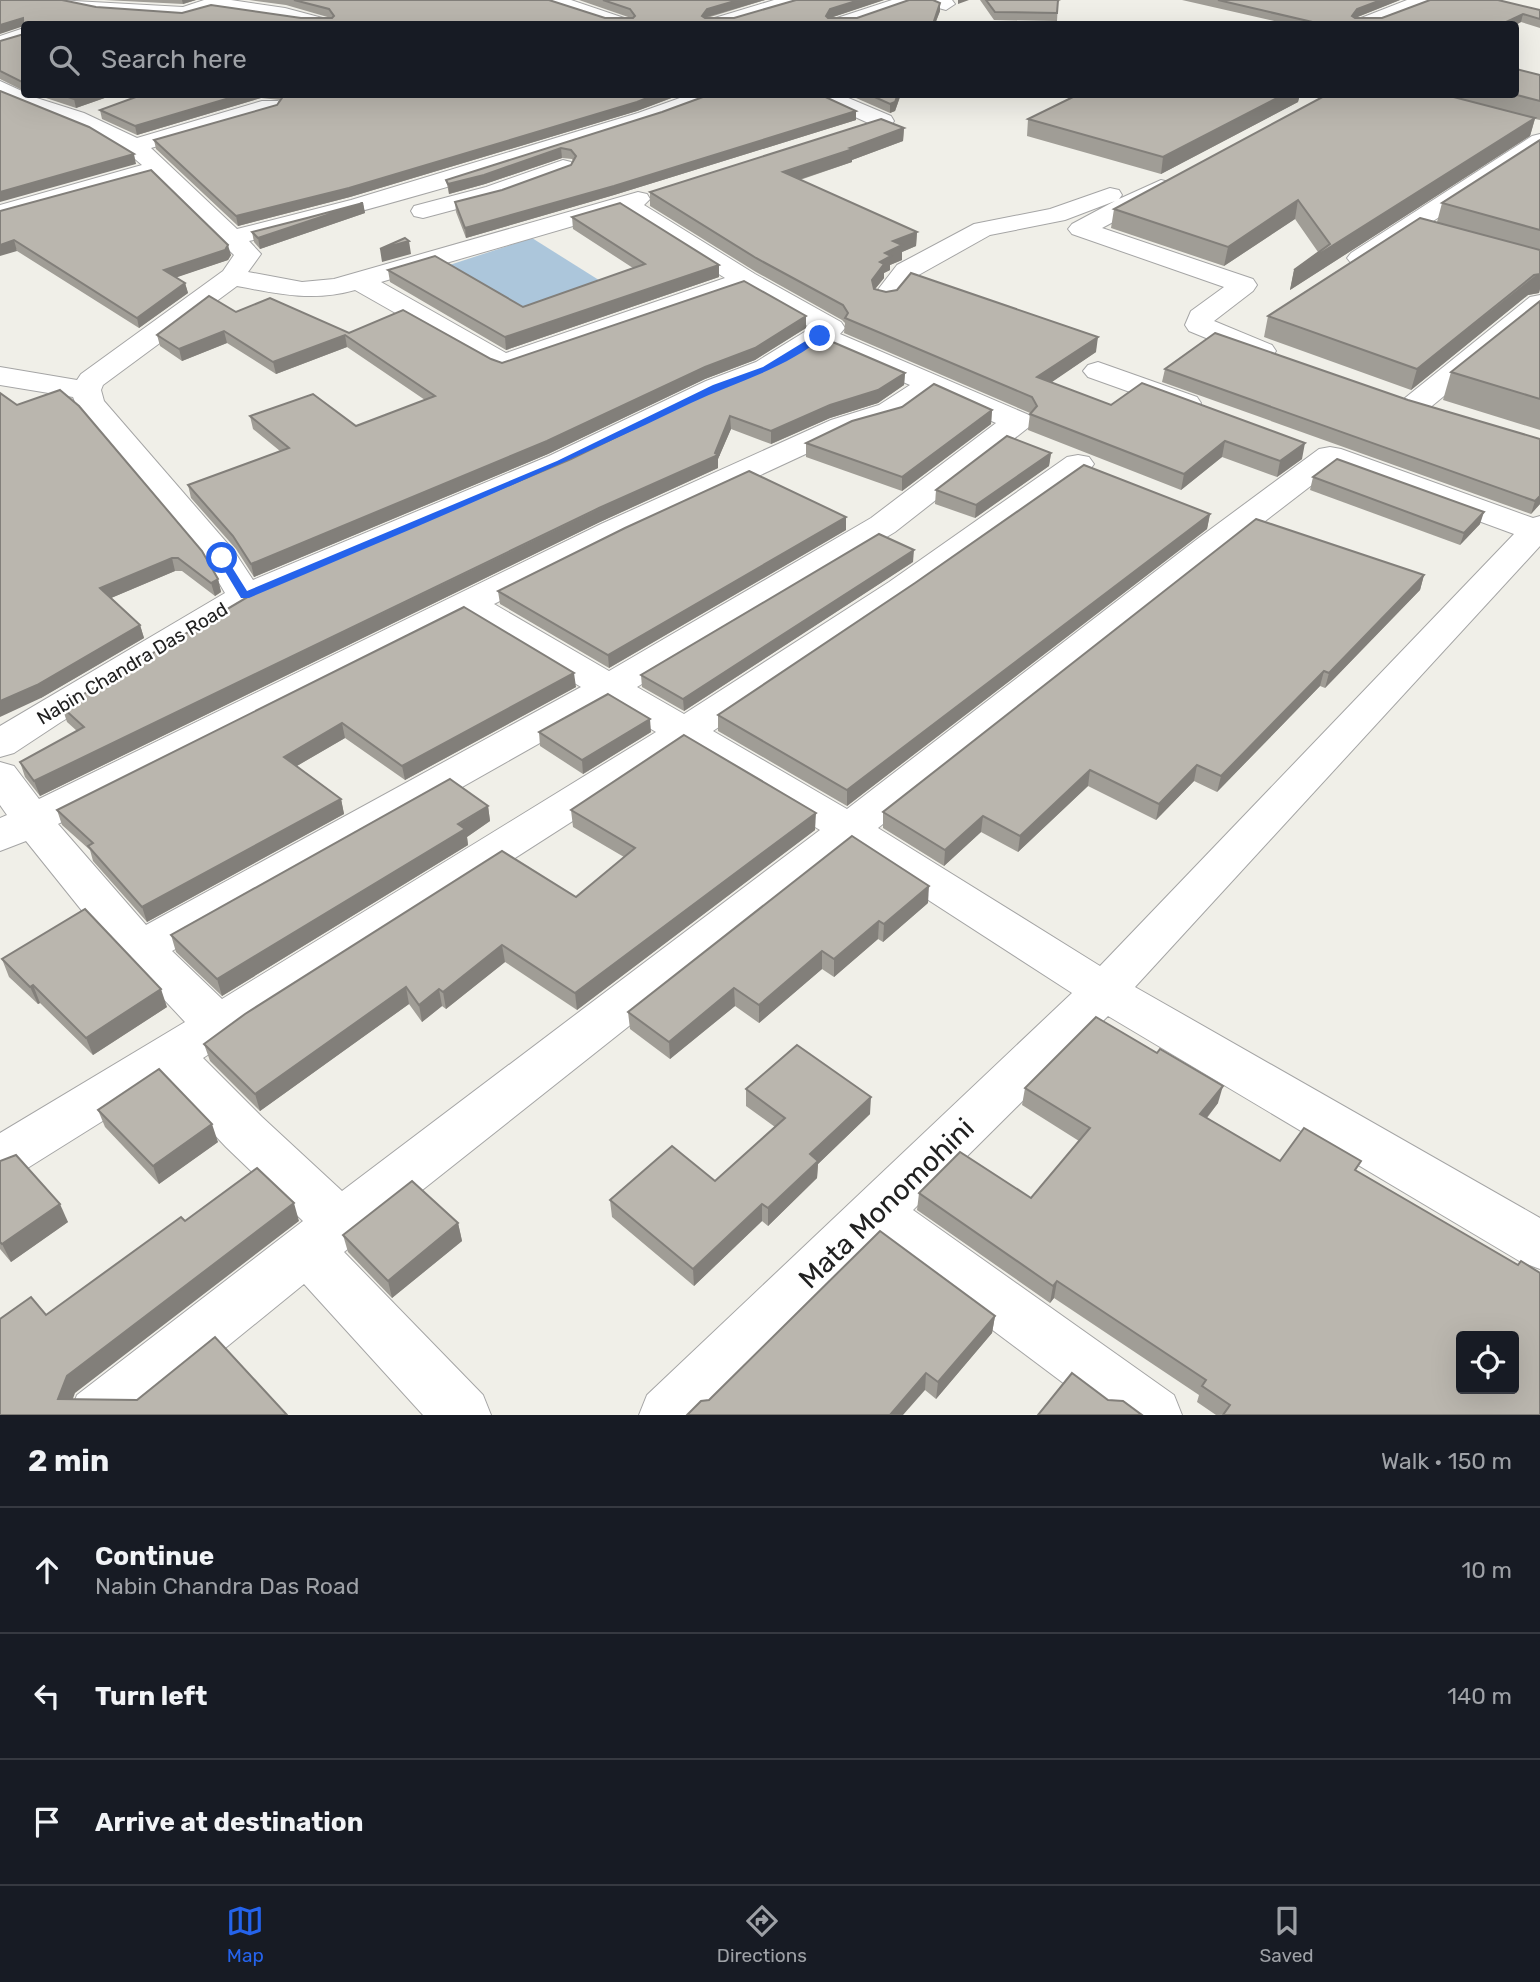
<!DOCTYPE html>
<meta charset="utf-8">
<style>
:root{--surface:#171b24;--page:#20242c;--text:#f1f3f6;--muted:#9ea1a6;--line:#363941;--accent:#2563eb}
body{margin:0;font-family:Rubik,sans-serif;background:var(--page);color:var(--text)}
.controls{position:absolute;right:21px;bottom:21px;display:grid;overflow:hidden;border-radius:7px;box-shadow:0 7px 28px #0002}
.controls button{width:63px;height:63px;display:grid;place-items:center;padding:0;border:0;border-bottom:2px solid var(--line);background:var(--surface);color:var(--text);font:35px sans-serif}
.stop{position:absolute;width:21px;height:21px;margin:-16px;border:5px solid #2563eb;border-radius:50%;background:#fff}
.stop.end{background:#2563eb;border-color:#fff;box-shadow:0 2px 7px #0008}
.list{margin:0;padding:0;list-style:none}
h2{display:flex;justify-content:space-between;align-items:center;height:91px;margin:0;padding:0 28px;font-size:30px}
h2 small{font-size:23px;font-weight:400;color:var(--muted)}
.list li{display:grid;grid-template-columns:46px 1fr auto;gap:21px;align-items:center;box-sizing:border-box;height:126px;padding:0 28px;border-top:2px solid var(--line)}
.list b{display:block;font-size:26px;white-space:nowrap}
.list p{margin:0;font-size:23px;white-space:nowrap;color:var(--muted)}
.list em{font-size:23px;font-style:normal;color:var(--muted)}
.icon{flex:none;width:38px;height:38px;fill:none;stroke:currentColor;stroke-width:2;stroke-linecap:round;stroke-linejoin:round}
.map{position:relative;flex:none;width:1540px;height:1415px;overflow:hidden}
.search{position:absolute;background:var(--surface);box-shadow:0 7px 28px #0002;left:21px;right:21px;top:21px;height:77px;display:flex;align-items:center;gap:18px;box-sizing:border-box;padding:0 24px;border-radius:7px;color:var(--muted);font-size:26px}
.sheet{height:469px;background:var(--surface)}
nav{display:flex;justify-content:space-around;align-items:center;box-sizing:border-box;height:98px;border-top:2px solid var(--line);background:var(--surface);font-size:19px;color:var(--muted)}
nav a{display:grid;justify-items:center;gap:4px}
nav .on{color:var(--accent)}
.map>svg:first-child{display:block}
.water{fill:#acc6db}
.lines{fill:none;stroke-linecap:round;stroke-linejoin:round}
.minor-casing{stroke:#a5a5a5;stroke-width:2}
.minor{fill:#fff;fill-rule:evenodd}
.wall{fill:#a09d96}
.shaded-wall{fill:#827f7a}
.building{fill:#bab6ae;stroke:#827f7a;stroke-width:2;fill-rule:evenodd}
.route{fill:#2563eb}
.labels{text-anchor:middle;stroke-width:5;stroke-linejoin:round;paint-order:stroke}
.far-street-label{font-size:19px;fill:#212121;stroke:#fff}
.near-street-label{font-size:28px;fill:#212121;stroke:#fff}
</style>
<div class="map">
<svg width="1540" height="1415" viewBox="0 0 1540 1415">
<rect width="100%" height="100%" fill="#f0efe8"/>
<!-- water -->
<polygon class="water" points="532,238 602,282 506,318 422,274"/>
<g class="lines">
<defs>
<g id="minor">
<polygon points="56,0 183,7 204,0 231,0 285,8 330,20 333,24 303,24 212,10 184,19 98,13 58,4"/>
<polygon points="544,0 571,0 630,20 633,24 606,24 546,4"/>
<polygon points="774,0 803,0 801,4 733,24 705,24 708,20"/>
<polygon points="892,0 920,0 918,4 856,24 828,24 831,20"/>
<polygon points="922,0 952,0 955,4 946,10 924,4"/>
<polygon points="1407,0 1433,0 1431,4 1379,24 1353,24 1356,20"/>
<polygon points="24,28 24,41 0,49 0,36"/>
<path d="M0 81 24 92V94L84 113 137 138 262 101H278L281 106 278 111 151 148 237 229 351 200 638 113 691 94H722L719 98C566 155 407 200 249 241L261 254 248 272 302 282 334 279 638 192 647 194 650 199 644 205 755 274 841 322 845 328 840 334 1029 415 1033 421 1029 427 895 532 637 687 684 714 889 582 1067 457 1078 455 1089 457 1094 464 1089 471 913 596 713 731 847 809 1196 540 1319 449 1330 447 1341 449 1533 518 1540 516V546L1135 987 1540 1218V1269L1521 1262 1108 1016 913 1210 1174 1395 1182 1415H1106L879 1245 708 1415H639L647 1395 1072 993 851 850 344 1252 483 1395 491 1415H423L304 1284 143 1415H69L77 1395 303 1221 226 1147 165 1082 18 1174 0 1180V1133L185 1022 87 917 26 841 0 851V818L7 815 0 805V762L14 766 39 799 601 524 831 420 879 405 910 385 821 347 776 374 726 393 571 470 258 604 61 722 14 753 0 757V726L225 593 207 562 78 409 73 397 0 385V367L77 380 81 374 223 271 234 255 154 177 0 220V205L142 165C103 128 46 121 0 96ZM621 212 725 278 506 353 381 282ZM237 286C278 294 314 302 355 290L494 369 504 372 744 290 811 328 756 362 706 381 549 456 253 580 234 551 104 401 101 390 103 385ZM933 395 996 423 871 518 609 671 494 604 625 538 851 433 900 418ZM1334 468 1514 534 1100 966 878 828 1160 602ZM466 618 581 687 146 925 58 824ZM609 704 656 732 222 999 172 951ZM685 749 820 830 342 1191 262 1117 203 1058Z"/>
<polygon points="810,94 839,94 891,116 894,121 891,126 875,126 813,98"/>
<polygon points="1540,134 1540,151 1369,263 1360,266 1351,263 1347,258 1351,253 1532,136"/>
<polygon points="563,160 571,162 575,167 571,172 502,197 423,218 414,216 411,211 414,206 486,187"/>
<polygon points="1161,180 1169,182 1173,187 1169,192 1102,228 1253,279 1257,285 1253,291 1214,321 1272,345 1276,351 1272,357 1262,360 1252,357 1189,331 1185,325 1191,311 1224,287 1072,234 1068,229 1072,224 1115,201 1065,220 990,235 915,277 896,302 886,304 876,302 873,296 897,265 974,224 1050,209 1110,188 1119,190 1122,195 1119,199"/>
<polygon points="1540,295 1540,317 1427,410 1416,413 1405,410 1401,404 1405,398 1530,297"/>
<polygon points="1098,362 1197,397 1201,403 1197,409 1186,412 1088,377 1083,371 1088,365"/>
</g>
</defs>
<!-- minor casing -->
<use href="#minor" class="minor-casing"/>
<!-- minor -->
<use href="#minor" class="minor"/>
</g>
<!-- wall -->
<g class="wall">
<polygon points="0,0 182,13 301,18 331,18 286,5 249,0 549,0 605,18 631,18 579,0 765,0 707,18 734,18 796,0 884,0 830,18 857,18 940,3 940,11 935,24 24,24 24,91 0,79 0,41 24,34 24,26"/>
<polygon points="104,0 196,0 183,4"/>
<polygon points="980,0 1061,0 1058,2 1057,21 994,20"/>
<polygon points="1182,0 1400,0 1355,18 1382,18 1540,10 1540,28 1521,22 1516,24 1287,24"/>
<polygon points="1540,75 1540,120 1535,119 1530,136 1290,290 1294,270 1318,252 1295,219 1224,266 1111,228 1114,209 1328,94 1516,94"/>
<polygon points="34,94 116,94 76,108"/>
<polygon points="144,94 682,94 637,111 350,197 238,226 156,149 154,140 277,105 280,100 261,98 137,135 102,119 100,110"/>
<polygon points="847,94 901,94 895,111 890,113"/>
<polygon points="1071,94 1300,94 1298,102 1161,174 1027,136 1028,119 1071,98"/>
<polygon points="856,111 856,120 614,195 466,238 456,212 455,202 502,190 571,165 573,161 572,159 562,158 485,184 449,194 448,189 446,180 662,112"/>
<polygon points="904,128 903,141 852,160 852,162 800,180 917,232 916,246 902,252 902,260 890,265 890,270 884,273 884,278 875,289 1096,352 1051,382 1111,405 1302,459 1277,477 1222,457 1181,490 1028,430 1030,413 844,333 845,323 842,320 756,272 650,206 650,192"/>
<polygon points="1540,140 1540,289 1539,293 1528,295 1411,390 1264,337 1268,316 1437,222 1442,203"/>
<polygon points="363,203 365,213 260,249 254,242 252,232"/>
<polygon points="0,211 231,255 228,260 176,277 185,283 188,293 139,328 17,251"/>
<polygon points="572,217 719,265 719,277 506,350 390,282 388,270 523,307 633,268 573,229"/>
<polygon points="1540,301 1540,430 1443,400 1451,372"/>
<polygon points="236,312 491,359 502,363 806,316 806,328 755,360 705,379 548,454 254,577 236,549 191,498 188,485 280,451 253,429 250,416 356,426 425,400 347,347 276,374 227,343 182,361 160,346 157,335"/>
<polygon points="1165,369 1408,400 1540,504 1531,514 1162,382"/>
<polygon points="905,373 904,385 878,403 830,418 771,444 731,429 718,459 718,468 600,522 40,796 25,777 20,762 77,731 67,722 62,707 727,383"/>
<polygon points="0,393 218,579 221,592 215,596 182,571 175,571 111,598 140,625 144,638 41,698"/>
<polygon points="992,410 991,424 902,491 806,457 806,443"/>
<polygon points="1051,453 1049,466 975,518 935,504 936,490"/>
<polygon points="1313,477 1480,524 1460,545 1310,490"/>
<polygon points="1210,514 1207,529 847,806 718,731 718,715"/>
<polygon points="846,530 609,668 500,604 498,591"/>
<polygon points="913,562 684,711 642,687 641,675"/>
<polygon points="1424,575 1420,590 1325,688 1320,686 1217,792 1194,781 1156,820 1088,786 1018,852 981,832 944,866 883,828 883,812"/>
<polygon points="464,607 576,687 405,780 345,738 297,766 341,799 344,814 147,922 93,861 90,850 62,825 57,810"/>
<polygon points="539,732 651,732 583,774 540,746"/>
<polygon points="488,806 490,821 467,837 468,845 222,996 176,952 171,935"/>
<polygon points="571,810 815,830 577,1010 505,962 446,1009 442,1006 422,1022 409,1004 260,1111 210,1061 204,1044 576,897 624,857 573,827"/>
<polygon points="928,903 883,942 878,939 834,977 822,969 759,1023 735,1006 670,1059 630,1029 628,1012"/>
<polygon points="2,959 167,1007 93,1055 40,1003 38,1004 9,977"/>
<polygon points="1157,1053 1218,1103 1207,1118 1280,1161 1357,1172 1540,1415 1216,1415 1197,1402 1199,1395 1054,1298 1050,1303 917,1210 919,1193 1031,1198 1079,1141 1022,1105 1025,1088"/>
<polygon points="746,1089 870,1114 818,1164 817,1178 768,1226 762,1221 694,1286 612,1217 610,1200 715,1181 775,1127 746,1106"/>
<polygon points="98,1110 218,1142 159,1184 105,1127"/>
<polygon points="0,1161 68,1222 11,1262 0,1249"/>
<polygon points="458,1223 462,1241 392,1298 348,1252 343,1235"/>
<polygon points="995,1316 992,1333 936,1399 925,1390 709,1400"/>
</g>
<!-- shaded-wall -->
<g class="shaded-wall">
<polygon points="182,0 196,0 183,4"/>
<polygon points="738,0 765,0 707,17 702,24 702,16 707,9"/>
<polygon points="859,0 884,0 830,18 825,24 826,16 830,9"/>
<polygon points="958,0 969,0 958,4"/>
<polygon points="1381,0 1400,0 1355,18 1350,24 1352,16 1357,9"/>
<polygon points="940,3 940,11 935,24 933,24"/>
<polygon points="1523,14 1521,22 1516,25 1502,24"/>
<polygon points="23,18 24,26 0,34 0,25"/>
<polygon points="88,94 116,94 76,108 74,99"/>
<polygon points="243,94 261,94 261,98 137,135 135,126"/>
<polygon points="657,94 682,94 637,111 350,197 238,226 236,216"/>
<polygon points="898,94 901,94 895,111 890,113 890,104"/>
<polygon points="1285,94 1300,94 1298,102 1161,174 1163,157"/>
<polygon points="856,111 856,120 614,195 466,238 465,228"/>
<polygon points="1535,118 1530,136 1290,290 1294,270"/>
<polygon points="904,128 903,141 852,160 852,162 783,185 783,172"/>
<polygon points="561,148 562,158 485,184 449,194 448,184"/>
<polygon points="134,154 136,164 0,202 0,192"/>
<polygon points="1298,200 1295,219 1224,266 1228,247"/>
<polygon points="363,203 365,213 260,249 258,238"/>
<polygon points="917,232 916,246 902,252 902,260 890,265 890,270 884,273 884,278 871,294 872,280 880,262 893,241"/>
<polygon points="14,240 17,251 0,256 0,245"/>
<polygon points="409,241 411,254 382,262 380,249"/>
<polygon points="228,245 231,255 228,260 166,281 164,270"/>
<polygon points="719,265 719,277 506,350 505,337"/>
<polygon points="1540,272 1540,289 1539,293 1528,295 1411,390 1417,369"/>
<polygon points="185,283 188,293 139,328 137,318"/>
<polygon points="806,316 806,328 755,360 705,379 548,454 254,577 251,564"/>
<polygon points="224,331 227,343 182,361 179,349"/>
<polygon points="345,335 347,347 276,374 273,362"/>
<polygon points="1098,337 1096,352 1036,393 1037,377"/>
<polygon points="905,373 904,385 878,403 830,418 771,444 771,431"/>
<polygon points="992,410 991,424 902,491 902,477"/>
<polygon points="730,416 731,429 718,459 718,468 600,522 40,796 34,781 715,453"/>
<polygon points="1225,441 1222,457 1181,490 1184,474"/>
<polygon points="1305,443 1302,459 1277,477 1280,461"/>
<polygon points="1051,453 1049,466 975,518 976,505"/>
<polygon points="1540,496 1540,504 1531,514 1535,501"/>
<polygon points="1484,512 1480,524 1460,545 1464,533"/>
<polygon points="1210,514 1207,529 847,806 847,790"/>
<polygon points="846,517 846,530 609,668 608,655"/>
<polygon points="914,550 913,562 684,711 683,699"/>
<polygon points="172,558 175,571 104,601 100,588"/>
<polygon points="1424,575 1420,590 1325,688 1329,673"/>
<polygon points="218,579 221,592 215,596 211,583"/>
<polygon points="140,625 144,638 41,698 0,717 0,701"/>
<polygon points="1324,671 1320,686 1217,792 1221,776"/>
<polygon points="574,673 576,687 405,780 402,766"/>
<polygon points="650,719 651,732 583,774 582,760"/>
<polygon points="342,723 345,738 288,771 284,757"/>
<polygon points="1197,765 1194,781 1156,820 1159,804"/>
<polygon points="1090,770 1088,786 1018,852 1020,836"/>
<polygon points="341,799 344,814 147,922 142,907"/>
<polygon points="488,806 490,821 467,837 468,845 222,996 217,979"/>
<polygon points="816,813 815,830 577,1010 575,993"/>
<polygon points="983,816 981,832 944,866 945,850"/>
<polygon points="929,886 928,903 883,942 884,924"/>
<polygon points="879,921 878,939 834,977 834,959"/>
<polygon points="502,945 505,962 446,1009 443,992"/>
<polygon points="822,951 822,969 759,1023 759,1005"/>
<polygon points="33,985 40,1003 38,1004 30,987"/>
<polygon points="406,987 409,1004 260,1111 255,1094"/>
<polygon points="734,988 735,1006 670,1059 669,1042"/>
<polygon points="161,989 167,1007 93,1055 86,1038"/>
<polygon points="439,989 442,1006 422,1022 419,1005"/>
<polygon points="1223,1086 1218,1103 1196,1131 1200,1114"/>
<polygon points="871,1097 870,1114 818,1164 817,1178 768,1226 768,1208 810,1154"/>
<polygon points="212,1124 218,1142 159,1184 153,1166"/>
<polygon points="294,1203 299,1221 75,1393 67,1415 58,1399 67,1376"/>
<polygon points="60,1204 68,1222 11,1262 2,1244"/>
<polygon points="762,1204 762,1221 694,1286 693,1269"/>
<polygon points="458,1223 462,1241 392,1298 388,1281"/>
<polygon points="1057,1281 1054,1298 1050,1303 1053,1286"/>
<polygon points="995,1316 992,1333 936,1399 938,1382"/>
<polygon points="926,1373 925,1390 903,1415 890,1415"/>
</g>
<!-- building -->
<g class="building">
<polygon points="0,0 62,0 96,7 182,13 211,5 301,18 332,18 334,16 329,9 294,0 549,0 605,18 633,18 635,16 630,9 603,0 738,0 707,9 702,16 705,18 734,18 796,0 859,0 830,9 826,16 828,18 857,18 909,0 933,0 940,3 933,24 24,24 24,83 0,71 0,41 24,34 23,18 0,25"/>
<polygon points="986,0 1058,0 1057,13 995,12"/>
<polygon points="1218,0 1381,0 1357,9 1352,16 1355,18 1382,18 1430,0 1498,0 1540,10 1540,19 1523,14 1502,24 1321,24"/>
<polygon points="1516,69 1540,75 1540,101 1513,94 1516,94"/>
<polygon points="0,91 89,127 134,154 0,192"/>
<polygon points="59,94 88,94 74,99"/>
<polygon points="144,94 243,94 135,126 100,110"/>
<polygon points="280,94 657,94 637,102 349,188 236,216 154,140 277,105 282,98"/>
<polygon points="711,94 819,94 856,111 614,186 465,228 455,202 502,190 571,165 576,156 571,150 561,148 484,175 448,184 446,180 662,112"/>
<polygon points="868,94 898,94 895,102 890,104"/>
<polygon points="1079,94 1285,94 1163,157 1028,119"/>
<polygon points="1328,94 1442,94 1535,118 1294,270 1330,244 1298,200 1228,247 1114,209"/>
<polygon points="881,119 904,128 850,148 853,149 783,172 917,232 893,241 902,245 885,253 891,256 880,262 884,264 872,280 874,289 886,292 897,290 911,273 1098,337 1037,377 1111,405 1142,383 1305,443 1280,461 1225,441 1184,474 1030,414 1037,406 1032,397 845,318 848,313 843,305 756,258 650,192"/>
<polygon points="1540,140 1540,230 1442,203"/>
<polygon points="151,170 228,245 225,250 164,270 185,283 137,318 14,240 0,245 0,211"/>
<polygon points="363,203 258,238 252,232 307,218"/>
<polygon points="620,203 719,265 505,337 388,270 435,256 523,307 645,264 572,217"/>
<polygon points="1420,218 1540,250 1540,274 1534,275 1417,369 1268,316"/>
<polygon points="405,238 409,241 380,249"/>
<polygon points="744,281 806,316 755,348 705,367 547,441 251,564 233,536 188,485 289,448 250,416 313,394 356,426 435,396 345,335 273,362 224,331 179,349 157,335 209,296 236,312 270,298 349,333 403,310 491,359 502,363"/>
<polygon points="1540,301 1540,399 1451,372"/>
<polygon points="1215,333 1408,400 1540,439 1540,496 1535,501 1165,369"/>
<polygon points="821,337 905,373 878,390 830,405 771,431 730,416 715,453 718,455 599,508 34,781 20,762 84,727 62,707 256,592 571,459 727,383 777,364"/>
<polygon points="934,384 992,410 902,477 806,443 852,421 902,407"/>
<polygon points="60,390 79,406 202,551 218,579 211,583 178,558 172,558 100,588 140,625 37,685 0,701 0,393 17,405"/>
<polygon points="1007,436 1051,453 976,505 936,490"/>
<polygon points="1337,459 1484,512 1464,533 1313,477"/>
<polygon points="1084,465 1210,514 847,790 718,715 915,583"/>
<polygon points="749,471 846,517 608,655 498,591 625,528"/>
<polygon points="1256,519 1424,575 1329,673 1324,671 1221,776 1197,765 1159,804 1090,770 1020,836 983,816 945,850 883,812"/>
<polygon points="879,534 914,550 683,699 641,675"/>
<polygon points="464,607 574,673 402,766 342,723 284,757 341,799 142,907 88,846 93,843 57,810"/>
<polygon points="608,694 650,719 582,760 539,732"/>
<polygon points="684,735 816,813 575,993 502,945 443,992 439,989 419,1005 406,987 255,1094 204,1044 245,1014 502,851 576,897 635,848 571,810"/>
<polygon points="450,779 488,806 458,824 465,829 217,979 171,935"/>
<polygon points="852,836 929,886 884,924 879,921 834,959 822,951 759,1005 734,988 669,1042 628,1012"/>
<polygon points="85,909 161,989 86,1038 33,985 30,987 2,959"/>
<path d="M1096 1017 1157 1053 1160 1049 1223 1086 1200 1114 1280 1161 1304 1128 1361 1161 1355 1170 1518 1265 1521 1261 1540 1273V1415H1223L1230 1405 1202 1386 1206 1380 1057 1281 1053 1286 919 1193 960 1152 1031 1198 1090 1128 1025 1088ZM1461 1336H1514V1389H1461Z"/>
<polygon points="797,1045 871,1097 810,1154 818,1161 768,1208 762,1204 693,1269 610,1200 672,1146 715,1181 785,1118 746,1089"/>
<polygon points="159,1069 212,1124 153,1166 98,1110"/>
<polygon points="16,1155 60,1204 2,1244 0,1242 0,1161"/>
<polygon points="257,1168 294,1203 67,1376 58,1399 137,1400 215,1337 287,1415 0,1415 0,1319 31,1297 46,1315 181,1217 185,1221"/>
<polygon points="412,1181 458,1223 388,1281 343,1235"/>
<polygon points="880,1231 995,1316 938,1382 926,1373 890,1415 687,1415 701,1401 709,1400"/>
<polygon points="1072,1373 1108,1400 1123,1401 1142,1415 1038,1415"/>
</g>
<!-- route -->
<path class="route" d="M817 334 824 336C786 369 735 382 691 403 546 473 397 535 249 598H241L217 558 225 556 247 591 557 461 713 385 763 367Z"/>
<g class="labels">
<!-- far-street labels -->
<g class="far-street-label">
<text transform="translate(132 663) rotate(-31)" y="7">Nabin Chandra Das Road</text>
</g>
<!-- near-street labels -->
<g class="near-street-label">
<text transform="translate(886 1203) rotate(-44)" y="10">Mata Monomohini</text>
</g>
</g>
</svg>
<div class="controls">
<button><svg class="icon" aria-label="locate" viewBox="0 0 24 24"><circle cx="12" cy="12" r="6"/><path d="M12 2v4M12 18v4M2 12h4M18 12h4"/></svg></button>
</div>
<div class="stop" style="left:222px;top:558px"></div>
<div class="stop end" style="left:820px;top:336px"></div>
<div class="search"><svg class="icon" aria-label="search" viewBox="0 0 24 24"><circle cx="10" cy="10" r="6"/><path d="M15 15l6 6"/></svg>Search here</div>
</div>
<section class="sheet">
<h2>2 min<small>Walk · 150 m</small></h2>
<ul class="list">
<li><svg class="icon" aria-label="ahead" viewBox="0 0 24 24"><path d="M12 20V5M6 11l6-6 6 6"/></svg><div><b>Continue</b><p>Nabin Chandra Das Road</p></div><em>10 m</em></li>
<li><svg class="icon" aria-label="left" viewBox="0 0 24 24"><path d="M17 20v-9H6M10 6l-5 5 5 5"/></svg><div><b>Turn left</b></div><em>140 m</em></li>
<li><svg class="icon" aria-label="arrive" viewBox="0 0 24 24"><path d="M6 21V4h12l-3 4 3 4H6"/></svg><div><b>Arrive at destination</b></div></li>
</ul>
</section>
<nav>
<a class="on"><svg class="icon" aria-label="map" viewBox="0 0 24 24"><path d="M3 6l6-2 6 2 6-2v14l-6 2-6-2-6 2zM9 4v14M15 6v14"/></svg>Map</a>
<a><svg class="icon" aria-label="directions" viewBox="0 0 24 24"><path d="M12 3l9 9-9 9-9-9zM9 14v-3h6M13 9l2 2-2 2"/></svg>Directions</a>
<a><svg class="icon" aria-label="saved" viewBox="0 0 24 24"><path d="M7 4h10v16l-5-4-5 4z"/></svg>Saved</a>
</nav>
